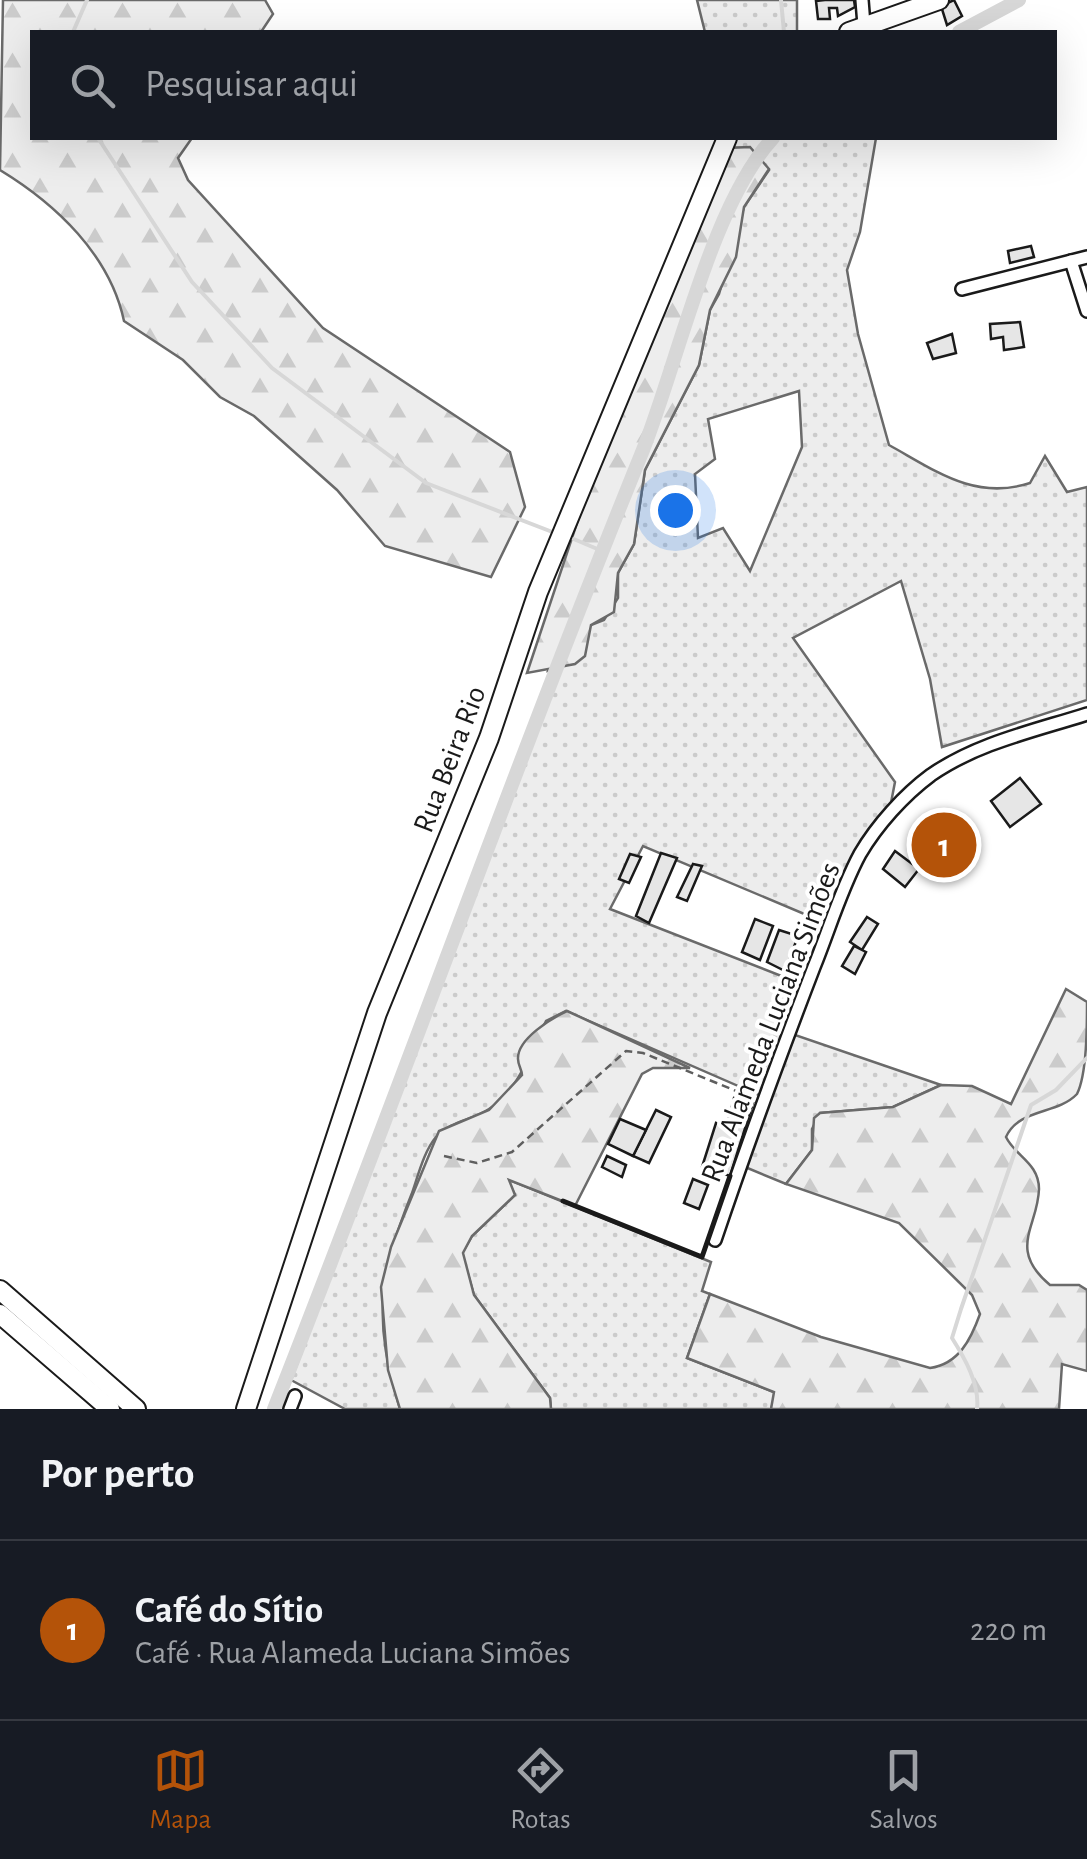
<!DOCTYPE html>
<html lang="pt">
<meta charset="utf-8">
<style>
:root{--surface:#171b24;--page:#242831;--text:#f1f3f6;--muted:#9ea1a6;--line:#363941;--accent:#b45309}
body{margin:0;font-family:"Alegreya Sans",sans-serif;background:var(--page);color:var(--text)}
.you{position:absolute;left:675px;top:510px;width:35px;height:35px;margin:-25px;border:8px solid #fff;border-radius:50%;background:#1a73e8;box-shadow:0 0 0 15px #1a73e833}
.badge{display:grid;place-items:center;width:65px;height:65px;border-radius:50%;background:var(--accent);color:#fff;font-size:32px;font-weight:700}
.pin{position:absolute;translate:-50% -50%;border:5px solid #fff;box-shadow:0 2px 10px #0006}
.list{margin:0;padding:0;list-style:none}
h2{display:flex;justify-content:space-between;align-items:center;height:130px;margin:0;padding:0 40px;font-size:42px}
h2 small{font-size:32px;font-weight:400;color:var(--muted)}
.list li{display:grid;grid-template-columns:65px 1fr auto;gap:30px;align-items:center;box-sizing:border-box;height:180px;padding:0 40px;border-top:2px solid var(--line)}
.list b{display:block;font-size:38px;white-space:nowrap}
.list p{margin:0;font-size:32px;white-space:nowrap;color:var(--muted)}
.list em{font-size:32px;font-style:normal;color:var(--muted)}
.icon{flex:none;width:55px;height:55px;fill:none;stroke:currentColor;stroke-width:2;stroke-linecap:round;stroke-linejoin:round}
.map{position:relative;flex:none;width:1087px;height:1409px;overflow:hidden}
.search{position:absolute;background:var(--surface);box-shadow:0 10px 40px #0002;left:30px;right:30px;top:30px;height:110px;display:flex;align-items:center;gap:25px;box-sizing:border-box;padding:0 35px;border-radius:0px;color:var(--muted);font-size:38px}
.sheet{height:310px;background:var(--surface)}
nav{display:flex;justify-content:space-around;align-items:center;box-sizing:border-box;height:140px;border-top:2px solid var(--line);background:var(--surface);font-size:28px;color:var(--muted)}
nav a{display:grid;justify-items:center;gap:5px}
nav .on{color:var(--accent)}
.map>svg:first-child{display:block}
.grass{fill:url(#grass-dots);stroke:#6a6a6a;stroke-width:2.5;fill-rule:evenodd}
.forest{fill:url(#forest-firs);stroke:#6a6a6a;stroke-width:2.5}
.lines{fill:none;stroke-linecap:round;stroke-linejoin:round}
.stream{stroke:#d7d7d7;stroke-width:4}
.canal{stroke:#d7d7d7;stroke-width:14}
.building{fill:#e6e6e6;stroke:#1a1a1a;stroke-width:2.5}
.street-casing{stroke:#1a1a1a;stroke-width:16}
.secondary-casing{stroke:#1a1a1a;stroke-width:22}
.path{stroke:#5f5f5f;stroke-width:2.5;stroke-dasharray:8 5;stroke-linecap:butt}
.street{stroke:#fff;stroke-width:11}
.secondary{stroke:#fff;stroke-width:18}
.wall{stroke:#1a1a1a;stroke-width:5}
.labels{text-anchor:middle;stroke-width:8;stroke-linejoin:round;paint-order:stroke}
.street-label{font-size:30px;fill:#1a1a1a;stroke:#fff}
</style>
<div class="map">
<svg width="1087" height="1409" viewBox="0 0 1087 1409">
<defs>
<pattern id="grass-dots" width="8" height="8" patternUnits="userSpaceOnUse" patternTransform="scale(2.5)"><rect width="8" height="8" fill="#ededed"/><path d="M2 2h.1M6 6h.1" fill="none" stroke="#cbcbcb" stroke-width="1.8" stroke-linecap="round"/></pattern>
<pattern id="forest-firs" width="22" height="20" patternUnits="userSpaceOnUse" patternTransform="scale(2.5)"><rect width="22" height="20" fill="#ededed"/><path d="M5 1l3.5 6h-7zM16 11l3.5 6h-7z" fill="#cbcbcb"/></pattern>
</defs>
<rect width="100%" height="100%" fill="#fff"/>
<!-- grass -->
<g class="grass">
<polygon points="697,0 797,0 797,32 705,32"/>
<path d="M733 138H876L860 232 847 270 858 334 889 445C936 471 975 501 1030 483L1045 456 1067 492 1087 487V700L942 747 930 679 901 581 793 638 895 782 889 813 853 861 828 924 643 846 610 909 807 986 792 1034 941 1085 893 1107 820 1113 812 1129V1150L786 1184 745 1167 768 1099 566 1011 546 1021C530 1052 520 1089 489 1109 471 1121 452 1120 436 1137 424 1151 418 1176 412 1193 378 1278 373 1321 400 1409H345L291 1380 558 677 555 670 548 671 550 666H556L591 625 604 620 618 598V573L634 544 645 470 699 365 710 310 719 294 744 207 769 170 750 148H726ZM799 391 802 447 750 571 723 528 698 538 695 474 715 459 708 419Z"/>
<polygon points="507,1179 711,1262 702,1291 710,1294 687,1358 776,1393 771,1409 551,1409 550,1398 474,1295 462,1253 472,1236 515,1195"/>
</g>
<!-- forest -->
<g class="forest">
<path d="M3 0H265L273 14 261 32H32V138H192L178 158 188 180 323 328 510 452 525 507 491 577 385 546 337 490 254 416 220 397 183 360 124 321C110 255 56 204 0 170Z"/>
<polygon points="750,147 769,169 744,207 736,257 710,310 699,365 645,470 634,544 618,573 614,612 591,625 585,656 575,664 527,673 584,502 726,148"/>
<path d="M1066 989 1087 1002C1087 1026 1087 1074 1077 1094 1057 1115 1019 1108 1006 1137 1015 1156 1039 1163 1039 1189 1038 1227 1007 1249 1050 1285H1079L1087 1290V1371L1062 1364 1059 1409H771L774 1392 687 1358 710 1294 821 1337 930 1368C959 1364 971 1339 980 1314L972 1295 899 1223 786 1184 812 1150 814 1118 820 1113 893 1107 941 1085 972 1086 1011 1104Z"/>
<path d="M567 1011 690 1068H653L642 1074 575 1206 509 1180 515 1195 472 1236 463 1253 474 1295 550 1398 551 1409H400L388 1370 381 1287 391 1247 439 1131 489 1110 522 1075C522 1070 518 1065 518 1059 517 1039 552 1018 567 1011Z"/>
</g>
<g class="lines">
<!-- stream -->
<g class="stream">
<polyline points="781,0 784,32"/>
<polyline points="73,32 87,0"/>
<polyline points="98,138 192,282 272,368 426,483 555,533"/>
<polyline points="569,537 602,551"/>
<path d="M977 1409C980 1384 964 1357 952 1338L961 1309 1031 1105 1056 1090 1087 1058"/>
</g>
<!-- canal -->
<g class="canal">
<polyline points="959,32 1019,0"/>
<path d="M274 1409C400 1090 514 767 643 450 678 362 712 204 773 138"/>
</g>
</g>
<!-- building -->
<g class="building">
<polygon points="825,0 854,0 855,7 838,16 837,8 829,8 830,19 818,19 816,1"/>
<polygon points="954,0 962,16 947,25 941,6"/>
<polygon points="1031,246 1034,257 1010,263 1008,251"/>
<polygon points="1020,322 1024,347 1004,350 1003,337 991,339 990,324"/>
<polygon points="952,334 956,353 933,359 927,343"/>
<polygon points="1020,778 1041,804 1010,827 991,801"/>
<polygon points="946,829 968,851 957,864 950,859 944,866 927,850"/>
<polygon points="895,851 919,869 905,887 883,869"/>
<polygon points="661,853 677,858 649,923 636,916"/>
<polygon points="630,854 641,857 629,883 619,879"/>
<polygon points="693,864 702,866 687,901 677,897"/>
<polygon points="867,917 878,924 862,950 850,942"/>
<polygon points="755,919 773,926 760,960 742,952"/>
<polygon points="779,930 798,936 785,971 767,962"/>
<polygon points="854,946 866,952 855,974 842,966"/>
<polygon points="734,1098 753,1103 730,1176 702,1167 716,1123 726,1127"/>
<polygon points="656,1110 671,1117 649,1163 633,1156"/>
<polygon points="620,1119 646,1130 633,1156 608,1144"/>
<polygon points="607,1156 626,1165 622,1177 602,1167"/>
<polygon points="693,1179 708,1185 699,1209 684,1203"/>
</g>
<g class="lines">
<defs>
<g id="street">
<polyline points="862,0 864,25"/>
<polyline points="1071,261 1087,311"/>
<polyline points="962,289 1087,257"/>
<path d="M715 1240C746 1148 779 1058 814 967 829 930 841 889 860 854 877 825 904 795 931 775 977 743 1034 731 1087 714"/>
<polyline points="290,1409 295,1396"/>
</g>
<g id="secondary">
<polyline points="849,32 939,0"/>
<polyline points="0,1290 136,1409"/>
<polyline points="0,1314 110,1409"/>
<polyline points="246,1409 377,1013 489,738 538,592 727,138"/>
</g>
</defs>
<!-- street casing -->
<use href="#street" class="street-casing"/>
<!-- secondary casing -->
<use href="#secondary" class="secondary-casing"/>
<!-- path -->
<polyline class="path" points="444,1156 477,1163 512,1152 626,1051 643,1053 751,1097"/>
<!-- street -->
<use href="#street" class="street"/>
<!-- secondary -->
<use href="#secondary" class="secondary"/>
<!-- wall -->
<polyline class="wall" points="563,1201 702,1257 730,1176"/>
</g>
<g class="labels">
<!-- street labels -->
<g class="street-label">
<text transform="translate(449 759) rotate(-69)" y="10">Rua Beira Rio</text>
<text transform="translate(770 1022) rotate(-69)" y="10">Rua Alameda Luciana Simões</text>
</g>
</g>
</svg>
<div class="you"></div>
<div class="pin badge" style="left:944px;top:845px">1</div>
<div class="search"><svg class="icon" aria-label="search" viewBox="0 0 24 24"><circle cx="10" cy="10" r="6"/><path d="M15 15l6 6"/></svg>Pesquisar aqui</div>
</div>
<section class="sheet">
<h2>Por perto<small></small></h2>
<ul class="list">
<li><span class="badge">1</span><div><b>Café do Sítio</b><p>Café · Rua Alameda Luciana Simões</p></div><em>220 m</em></li>
</ul>
</section>
<nav>
<a class="on"><svg class="icon" aria-label="map" viewBox="0 0 24 24"><path d="M3 6l6-2 6 2 6-2v14l-6 2-6-2-6 2zM9 4v14M15 6v14"/></svg>Mapa</a>
<a><svg class="icon" aria-label="directions" viewBox="0 0 24 24"><path d="M12 3l9 9-9 9-9-9zM9 14v-3h6M13 9l2 2-2 2"/></svg>Rotas</a>
<a><svg class="icon" aria-label="saved" viewBox="0 0 24 24"><path d="M7 4h10v16l-5-4-5 4z"/></svg>Salvos</a>
</nav>
